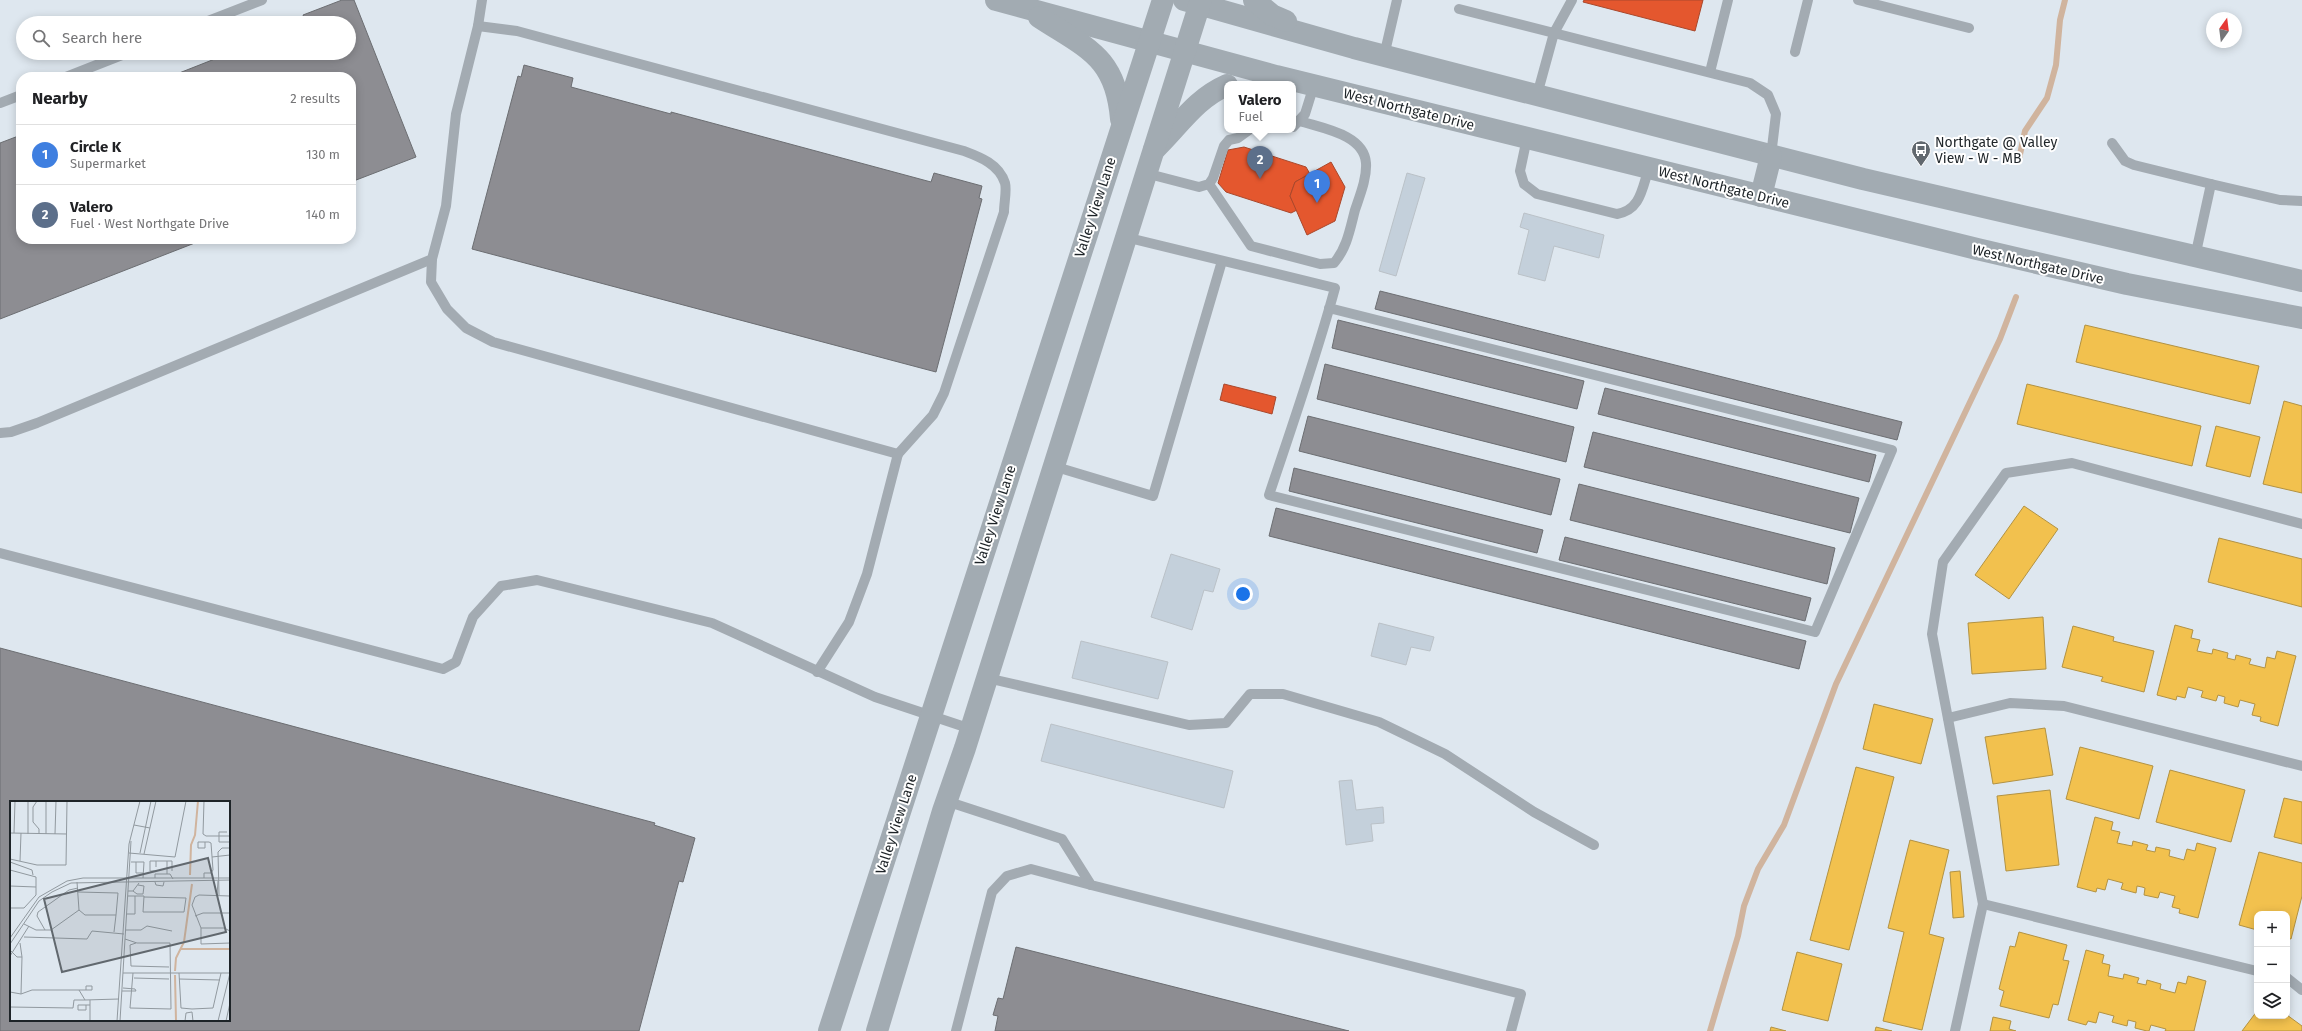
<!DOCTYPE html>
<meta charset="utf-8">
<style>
:root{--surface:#fff;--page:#f2f2f2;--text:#202124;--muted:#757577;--line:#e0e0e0;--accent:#61686e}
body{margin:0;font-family:"Fira Sans",sans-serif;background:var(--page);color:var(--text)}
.controls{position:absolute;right:12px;bottom:12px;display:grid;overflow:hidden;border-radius:8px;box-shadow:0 2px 10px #0003}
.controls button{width:36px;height:36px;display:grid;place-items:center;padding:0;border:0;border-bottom:1px solid var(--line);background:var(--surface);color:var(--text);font:20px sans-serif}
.compass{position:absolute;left:2206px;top:12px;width:36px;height:36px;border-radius:50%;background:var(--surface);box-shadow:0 2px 10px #0003;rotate:14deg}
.you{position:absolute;left:1243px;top:594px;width:14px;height:14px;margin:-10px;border:3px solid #fff;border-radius:50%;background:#1a73e8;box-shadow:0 0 0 6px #1a73e833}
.badge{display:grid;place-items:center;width:26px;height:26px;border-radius:50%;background:var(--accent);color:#fff;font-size:13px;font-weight:700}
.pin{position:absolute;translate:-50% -33px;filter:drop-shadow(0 1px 2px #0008)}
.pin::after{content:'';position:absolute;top:21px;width:14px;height:12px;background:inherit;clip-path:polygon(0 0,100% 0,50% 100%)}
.popup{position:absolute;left:1224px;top:81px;width:72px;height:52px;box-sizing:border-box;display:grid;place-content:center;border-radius:8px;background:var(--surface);filter:drop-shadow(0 1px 3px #0005);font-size:13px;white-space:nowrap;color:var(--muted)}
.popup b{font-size:15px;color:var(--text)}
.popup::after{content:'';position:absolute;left:50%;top:100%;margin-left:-8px;border:8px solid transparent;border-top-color:var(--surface)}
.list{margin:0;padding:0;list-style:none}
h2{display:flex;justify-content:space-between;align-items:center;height:52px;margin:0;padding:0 16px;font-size:17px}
h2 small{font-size:13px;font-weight:400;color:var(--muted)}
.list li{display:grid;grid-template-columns:26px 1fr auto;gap:12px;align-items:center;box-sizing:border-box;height:60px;padding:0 16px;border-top:1px solid var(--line)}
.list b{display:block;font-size:15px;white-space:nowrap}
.list p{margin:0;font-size:13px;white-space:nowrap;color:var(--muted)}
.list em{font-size:13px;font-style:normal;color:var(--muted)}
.icon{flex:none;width:22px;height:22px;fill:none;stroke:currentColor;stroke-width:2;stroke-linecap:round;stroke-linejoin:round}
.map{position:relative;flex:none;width:2302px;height:1031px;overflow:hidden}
.search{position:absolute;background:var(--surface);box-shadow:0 2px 10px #0003;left:16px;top:16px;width:340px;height:44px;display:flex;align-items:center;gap:10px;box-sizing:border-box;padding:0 14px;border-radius:22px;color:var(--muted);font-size:15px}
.panel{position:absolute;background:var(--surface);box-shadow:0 2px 10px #0003;left:16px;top:72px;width:340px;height:172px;border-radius:16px}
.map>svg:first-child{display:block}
.homes{fill:#f2c14e;stroke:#b29243}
.shops{fill:#e4572e;stroke:#a9482c}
.industry{fill:#8d8d92;stroke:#6c6e72;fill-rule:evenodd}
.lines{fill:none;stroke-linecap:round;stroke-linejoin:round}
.stream{stroke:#d0b49e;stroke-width:6}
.building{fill:#c4d0db;stroke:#bac1c7}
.service{stroke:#a3abb2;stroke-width:10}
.secondary{stroke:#a2abb2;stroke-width:22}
.labels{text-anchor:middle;stroke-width:4;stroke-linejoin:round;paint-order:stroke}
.street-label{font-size:14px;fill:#1e2428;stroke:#fff}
.poi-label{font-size:14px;fill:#1e2428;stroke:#fff;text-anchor:start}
.inset-river{fill:none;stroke:#d0b49e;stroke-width:2}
.inset-road{fill:none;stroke:#91999f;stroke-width:1}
.view{fill:#61686e;fill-opacity:0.15;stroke:#61686e;stroke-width:2}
.inset-edge{fill:none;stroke:#1e2428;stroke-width:2}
</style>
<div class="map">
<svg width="2302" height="1031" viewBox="0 0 2302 1031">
<rect width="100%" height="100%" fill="#dee7ef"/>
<!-- homes -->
<g class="homes">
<polygon points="2085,325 2259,366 2250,404 2076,362"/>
<polygon points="2027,384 2201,426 2192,466 2017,424"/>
<polygon points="2284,401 2302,406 2302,493 2263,484"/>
<polygon points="2216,426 2260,437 2250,477 2206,466"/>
<polygon points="2024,506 2058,529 2009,599 1975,575"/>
<polygon points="2219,538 2302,559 2302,607 2208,582"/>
<polygon points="2043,617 2046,669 1972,674 1968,623"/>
<polygon points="2175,625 2193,630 2191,638 2200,640 2197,651 2212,654 2213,649 2228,653 2227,658 2235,660 2236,655 2251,659 2249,664 2265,668 2267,657 2275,659 2277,651 2296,656 2278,726 2260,721 2261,717 2252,715 2255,704 2240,700 2238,707 2224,703 2225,697 2218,695 2216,701 2201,697 2203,691 2188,687 2185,698 2177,696 2176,700 2157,695"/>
<polygon points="2073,626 2114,637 2113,641 2154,651 2144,692 2101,681 2103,677 2062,667"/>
<polygon points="1874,704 1933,719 1921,764 1863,749"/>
<polygon points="2045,728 2053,775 1993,784 1985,737"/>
<polygon points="2080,747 2153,766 2139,819 2066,799"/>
<polygon points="1856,767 1894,777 1849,950 1810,940"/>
<polygon points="2170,770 2245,790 2231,842 2156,822"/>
<polygon points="2050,790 2059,865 2006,871 1997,796"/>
<polygon points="2284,798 2302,802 2302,844 2274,837"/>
<polygon points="2095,817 2113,822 2111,830 2120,832 2117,843 2132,846 2133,841 2148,845 2146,850 2155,852 2156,847 2170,850 2169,856 2184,860 2187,849 2195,851 2197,843 2216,848 2198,918 2179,913 2180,909 2172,907 2175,896 2160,892 2158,898 2144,895 2145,888 2142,887 2137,886 2136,893 2121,889 2123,883 2108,879 2105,890 2097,888 2096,892 2077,887"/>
<polygon points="1910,840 1949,850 1929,934 1944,938 1922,1030 1883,1021 1904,932 1888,928"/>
<polygon points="2259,852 2302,863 2302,896 2291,939 2287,938 2287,914 2257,914 2257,930 2239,925"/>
<polygon points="1960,871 1964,917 1953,918 1950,872"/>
<polygon points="2019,932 2067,945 2063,960 2069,961 2058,1005 2053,1004 2049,1018 2000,1006 2004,991 1999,989 2010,946 2015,947"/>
<polygon points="2086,950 2104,955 2102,963 2110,965 2108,976 2123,979 2124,974 2139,978 2137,983 2146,985 2147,980 2161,984 2160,989 2175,993 2178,982 2186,984 2188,976 2206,981 2194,1031 2165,1031 2166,1029 2151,1025 2149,1031 2147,1031 2135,1028 2136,1022 2128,1020 2127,1026 2112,1022 2114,1016 2099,1012 2096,1023 2088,1021 2086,1025 2068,1020"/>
<polygon points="1797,952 1842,964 1828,1021 1782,1010"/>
<polygon points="2257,1011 2257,1016 2287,1015 2302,1026 2302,1031 2242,1031"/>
<polygon points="1993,1017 2011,1021 2009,1029 2016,1031 1990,1031"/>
<polygon points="1771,1027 1786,1031 1770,1031"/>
<polygon points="1876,1027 1892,1031 1875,1031"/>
</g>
<!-- shops -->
<g class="shops">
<polygon points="1584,0 1703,0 1695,31 1583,2"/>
<polygon points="1244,147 1306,167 1310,174 1295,182 1290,196 1297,210 1291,213 1226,192 1218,183 1228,150"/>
<polygon points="1331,162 1345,187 1335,221 1307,235 1290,196 1295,182"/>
<polygon points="1224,384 1276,397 1272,414 1220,400"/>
</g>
<!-- industry -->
<g class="industry">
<polygon points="342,0 354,0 416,157 351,182 351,77 169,77 230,53 349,53 349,23 306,23 303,15"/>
<polygon points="524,65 573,78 571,87 671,114 671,112 931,182 934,173 982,186 979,198 982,199 936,372 472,249 518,76 521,77"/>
<polygon points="21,135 21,239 205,239 0,319 0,143"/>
<polygon points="1380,291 1902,422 1897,440 1375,309"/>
<polygon points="1338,320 1584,381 1577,409 1332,348"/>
<polygon points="1325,364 1574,427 1566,462 1317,399"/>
<polygon points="1605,388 1876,455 1869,482 1598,414"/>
<polygon points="1308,416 1560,479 1551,515 1299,451"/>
<polygon points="1593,432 1859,498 1850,533 1584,467"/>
<polygon points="1294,468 1543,530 1537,553 1289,491"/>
<polygon points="1579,484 1835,548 1827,584 1570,520"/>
<polygon points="1276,508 1806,641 1799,669 1269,536"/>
<polygon points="1565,537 1811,598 1805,621 1559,560"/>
<path d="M0 648 655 823 654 825 695 838 683 882 679 881 639 1031H0ZM11 802H229V1020H11Z"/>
<polygon points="1016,947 1349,1031 995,1031 998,1016 993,1015 998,998 1003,999"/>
</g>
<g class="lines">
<!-- stream -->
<g class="stream">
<polyline points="2019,159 2025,131 2047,98 2056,65 2060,20 2065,0"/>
<polyline points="1710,1031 1738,936 1744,906 1758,869 1784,825 1836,684 2000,339 2016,297"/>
</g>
</g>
<!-- building -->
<g class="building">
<polygon points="1407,173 1425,178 1396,276 1379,271"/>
<polygon points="1524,213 1604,235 1599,258 1554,246 1545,281 1518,274 1529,230 1520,227"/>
<polygon points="1171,554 1220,569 1213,592 1204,590 1192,630 1151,617"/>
<polygon points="1379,623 1434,637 1430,651 1411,647 1406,665 1371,656"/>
<polygon points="1081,641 1168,662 1158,699 1072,678"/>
<polygon points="1051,724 1233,771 1224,808 1041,761"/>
<polygon points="1352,780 1356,810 1383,807 1384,823 1371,824 1373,841 1346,845 1339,781"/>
</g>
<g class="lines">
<!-- service -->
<g class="service">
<polyline points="1858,0 1969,28"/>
<polyline points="1459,9 1554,33 1572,0"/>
<polyline points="203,23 262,0"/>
<path d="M478 26 517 31 964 151C980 157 999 164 1005 183 1007 190 1004 203 1004 212L944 393 933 415 898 454"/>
<polyline points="1795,52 1808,0"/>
<polyline points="1384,56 1397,0"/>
<polyline points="1710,72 1728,0"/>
<polyline points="66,77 127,53"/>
<polyline points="1537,95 1554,33 1750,83 1768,95 1776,114 1771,156"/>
<polyline points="0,103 21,95"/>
<polyline points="1293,127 1305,114 1314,85"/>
<path d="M1527 138 1520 171 1524 184 1537 194 1617 214C1641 210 1642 188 1649 168"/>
<polyline points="2112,143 2125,161 2134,165 2211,184"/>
<polyline points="1145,173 1199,187 1209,184 1213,178 1224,146 1229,140 1238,138 1249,130"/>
<path d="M1209 184 1251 246 1320 264 1334 263C1347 248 1350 229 1355 210 1360 195 1367 178 1366 163 1364 134 1321 128 1300 121"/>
<path d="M1125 237 1335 288C1316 358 1292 426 1269 495L1815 632 1892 450 1329 308"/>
<polyline points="2195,257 2211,184 2280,200 2302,201"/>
<polyline points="432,259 431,282 447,309 466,328 493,342 898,454 867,574 849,622 817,672"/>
<polyline points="0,433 11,432 37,423 432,259 446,206 456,114 478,26 482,0"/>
<polyline points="1053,466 1153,496 1222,261"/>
<polyline points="0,553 443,669 456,662 473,617 501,586 537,580 712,623 875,697 971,729"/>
<polyline points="987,678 1189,725 1226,723 1250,694 1283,694 1379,722 1445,754 1534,812 1594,845"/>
<polyline points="1948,718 2010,703 2064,706 2302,766"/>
<polyline points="946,801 1062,839 1091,885 1521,994 1511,1031"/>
<polyline points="1983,904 2257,971"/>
<polyline points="2287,978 2302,990"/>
<polyline points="956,1031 992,892 1007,876 1031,869 1091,885"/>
<polyline points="1955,1031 1983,904 1932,634 1943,562 2006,473 2072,463 2302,524"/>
</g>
<!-- secondary -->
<g class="secondary">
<polyline points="996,0 1276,76 1977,249 2127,284 2302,318"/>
<polyline points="1184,0 1354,48 1863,179 2302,281"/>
<polyline points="1254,0 1272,15 1286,21"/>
<path d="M1039 17C1086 48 1116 56 1121 119"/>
<path d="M1154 150C1179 126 1195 99 1227 85"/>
<polyline points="1761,196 1771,156"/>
<polyline points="829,1031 1163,0"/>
<polyline points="877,1031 943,811 965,748 1201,0"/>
</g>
</g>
<!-- icons -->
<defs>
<symbol id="bus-pin" viewBox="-11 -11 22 30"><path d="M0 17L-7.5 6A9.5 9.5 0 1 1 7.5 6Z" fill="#61686e" stroke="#fff"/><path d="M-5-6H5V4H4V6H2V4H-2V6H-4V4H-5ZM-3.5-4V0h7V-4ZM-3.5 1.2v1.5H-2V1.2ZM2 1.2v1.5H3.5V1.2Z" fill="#fff"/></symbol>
</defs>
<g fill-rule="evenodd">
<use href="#bus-pin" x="1910" y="139" width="22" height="30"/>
</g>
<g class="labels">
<!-- street labels -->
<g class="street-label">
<text transform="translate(1409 109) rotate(14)" y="5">West Northgate Drive</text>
<text transform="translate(1724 187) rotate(14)" y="5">West Northgate Drive</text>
<text transform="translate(1095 207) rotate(-72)" y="5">Valley View Lane</text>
<text transform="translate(2038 264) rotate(13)" y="5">West Northgate Drive</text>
<text transform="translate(995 515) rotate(-72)" y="5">Valley View Lane</text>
<text transform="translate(896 824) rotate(-72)" y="5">Valley View Lane</text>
</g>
<!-- poi labels -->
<g class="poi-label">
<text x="1935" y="147">Northgate @ Valley<tspan x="1935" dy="16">View - W - MB</tspan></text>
</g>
</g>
<!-- overview -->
<g transform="translate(10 801)">
<rect width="220" height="220" fill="#dee7ef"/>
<path class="inset-river" d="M180 74 181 44 185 34 188 0M171 148H220M165 170 166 157 174 141 182 83M165 174 166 220"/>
<path class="inset-road" d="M27 0 23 6V21L29 28V33M194 0 193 33 196 35H220M124 24 140 27M217 31H209V41H220M0 32 57 33M4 32 5 0M18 33V0M36 33V0M45 33 46 0M119 52 165 56 176 0M130 52 141 0M134 53 146 0M202 56 220 54M0 58 27 64H56L57 0M10 60 11 32M146 60H157V73M157 60H162V70M0 61 22 69 23 74M121 61H134L133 77M126 61V72H133M146 66V60H140V70H146M0 69 26 76V94L14 107H0M145 77V73H160L163 78M194 77V72H201L203 69 201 42 199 41H188V47H195V41M145 81 146 84 153 85 154 81M0 85 26 86M118 90H123L129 82M123 90 127 93H133L134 85 128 84M68 91 108 92 106 114M207 94 208 80M209 94 208 51 212 47H220M118 95H134L133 111H174L176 97 134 96M220 95 189 94 185 96 182 104 191 127V143L220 142M69 109 75 114H106L104 131M117 113H125V95M185 115 193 112H220M14 123 26 129H41L69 109 67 81M191 127H214L220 130M35 129 27 115 28 111 59 89 68 87M116 129H131L137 125 162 130M14 136 77 138 82 130 114 133M0 137 29 96 57 80 73 77H220M115 138 127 142H160L161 208 120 207 123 172M10 142 12 156M126 142 120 144 121 165 159 166M0 143 29 100 42 91 61 82 220 79M0 149 7 156H12L11 193M0 155 19 125M113 172H220M169 172 171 207 182 208 203 207 211 172M124 177 159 178M169 178 210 179M69 189H82V185H76V189M112 190H126L125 188 113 187M0 191 11 193 22 189H69L75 199 109 198M76 204V209H68V204H80M0 206 63 207 64 199H75M80 220V199M107 220 119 43 130 0M110 220 121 40M175 220 176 212 182 211 183 220M208 220 220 172M216 220 220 202"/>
<path class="view" d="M198 57 216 131 52 171 34 98Z"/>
<rect width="220" height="220" class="inset-edge"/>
</g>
</svg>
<div class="controls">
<button>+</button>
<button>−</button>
<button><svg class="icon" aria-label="layers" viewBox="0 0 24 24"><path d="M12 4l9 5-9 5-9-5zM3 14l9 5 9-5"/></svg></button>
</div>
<svg class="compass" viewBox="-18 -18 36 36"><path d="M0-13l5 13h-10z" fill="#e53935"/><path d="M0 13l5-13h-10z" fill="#757577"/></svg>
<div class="you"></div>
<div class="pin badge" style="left:1317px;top:203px;background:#3f7fe0">1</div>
<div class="pin badge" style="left:1260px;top:179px;background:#5c6f8a">2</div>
<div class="popup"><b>Valero</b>Fuel</div>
<div class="search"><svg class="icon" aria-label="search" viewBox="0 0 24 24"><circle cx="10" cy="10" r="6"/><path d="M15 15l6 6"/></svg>Search here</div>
<section class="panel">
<h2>Nearby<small>2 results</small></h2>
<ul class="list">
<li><span class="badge" style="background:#3f7fe0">1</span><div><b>Circle K</b><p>Supermarket</p></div><em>130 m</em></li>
<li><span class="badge" style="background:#5c6f8a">2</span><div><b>Valero</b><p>Fuel · West Northgate Drive</p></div><em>140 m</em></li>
</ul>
</section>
</div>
